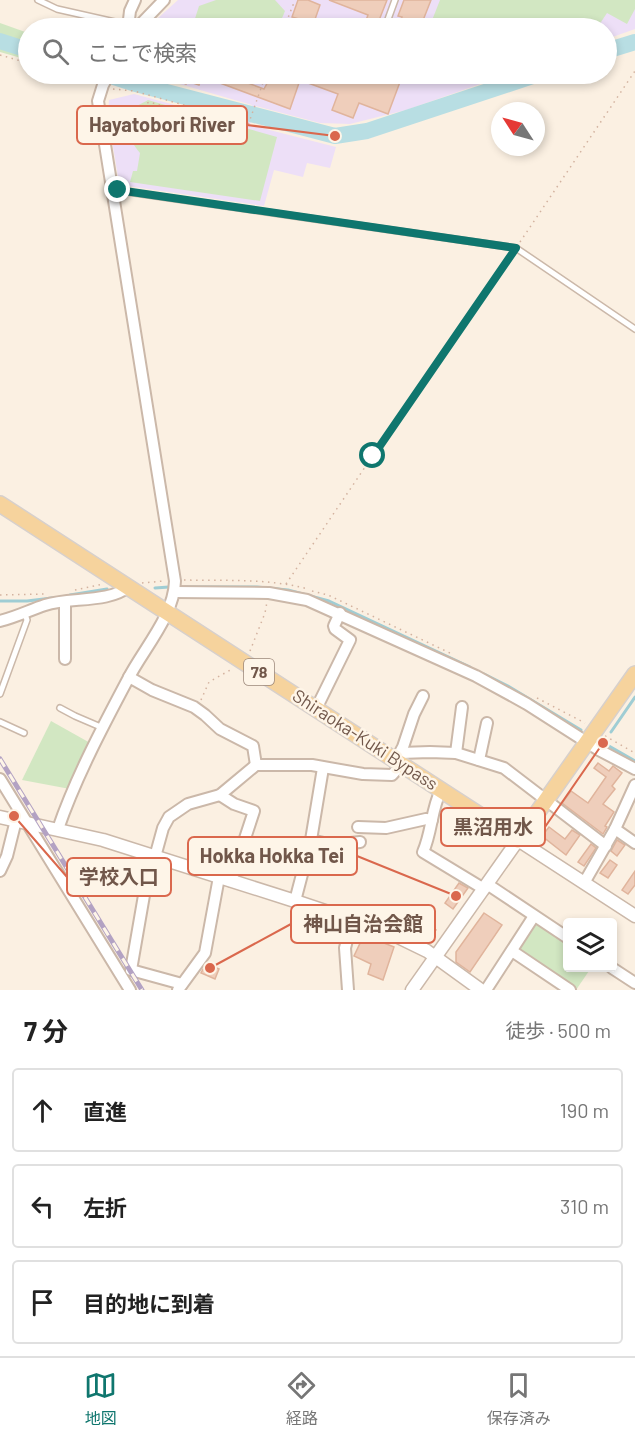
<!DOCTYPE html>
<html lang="ja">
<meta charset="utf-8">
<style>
:root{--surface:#fff;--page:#f6f6f6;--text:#222;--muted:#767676;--line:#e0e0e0;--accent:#0f766e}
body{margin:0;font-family:Barlow,"Noto Sans JP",sans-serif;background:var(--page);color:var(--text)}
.controls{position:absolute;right:18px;bottom:18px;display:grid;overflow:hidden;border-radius:6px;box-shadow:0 3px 9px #0003}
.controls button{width:54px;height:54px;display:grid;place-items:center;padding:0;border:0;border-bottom:2px solid var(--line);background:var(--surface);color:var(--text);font:30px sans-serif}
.compass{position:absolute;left:491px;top:102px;width:54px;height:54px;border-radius:50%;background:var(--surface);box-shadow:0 3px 9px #0003;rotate:306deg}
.stop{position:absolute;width:18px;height:18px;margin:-14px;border:4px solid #0f766e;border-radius:50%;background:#fff}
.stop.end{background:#0f766e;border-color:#fff;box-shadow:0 2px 6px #0008}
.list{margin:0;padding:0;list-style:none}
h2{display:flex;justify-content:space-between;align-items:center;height:78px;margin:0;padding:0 24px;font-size:26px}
h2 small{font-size:20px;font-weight:400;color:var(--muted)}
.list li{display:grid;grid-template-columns:39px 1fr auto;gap:18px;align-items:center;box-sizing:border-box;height:84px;margin:0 12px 12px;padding:0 12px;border:2px solid var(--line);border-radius:6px}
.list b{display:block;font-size:22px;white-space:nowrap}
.list em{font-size:20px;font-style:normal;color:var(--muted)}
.icon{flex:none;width:33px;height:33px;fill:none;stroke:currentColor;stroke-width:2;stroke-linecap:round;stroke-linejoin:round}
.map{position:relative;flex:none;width:635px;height:990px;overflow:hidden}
.search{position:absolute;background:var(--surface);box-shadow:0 3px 9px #0003;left:18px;right:18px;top:18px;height:66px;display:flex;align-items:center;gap:15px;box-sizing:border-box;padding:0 21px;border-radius:33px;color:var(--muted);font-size:22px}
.sheet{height:366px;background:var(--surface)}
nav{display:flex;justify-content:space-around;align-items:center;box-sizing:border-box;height:84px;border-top:2px solid var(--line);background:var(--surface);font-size:16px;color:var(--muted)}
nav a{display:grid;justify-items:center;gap:3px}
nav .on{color:var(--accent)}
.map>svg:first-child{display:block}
.education{fill:#eddff7}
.green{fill:#d2e7c2}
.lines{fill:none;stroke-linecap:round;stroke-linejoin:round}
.stream{stroke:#9fcdd4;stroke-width:3}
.river{stroke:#b8dee3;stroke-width:16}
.building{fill:#efcebb;stroke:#e0b49c;stroke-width:1.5}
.service-casing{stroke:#cbb8a9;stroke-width:8}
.minor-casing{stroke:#cbb8a9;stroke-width:14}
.tertiary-casing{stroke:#cbb8a9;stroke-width:15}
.primary-casing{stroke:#d7d0cc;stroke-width:18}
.path{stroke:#d3b29f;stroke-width:1.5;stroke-dasharray:1.5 4.5;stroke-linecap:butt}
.service{stroke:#fff;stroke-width:5}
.minor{stroke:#fff;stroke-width:10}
.tertiary{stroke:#fff;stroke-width:12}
.primary{stroke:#f6d39d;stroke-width:15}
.rail-casing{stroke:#b3a2c3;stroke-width:5}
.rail{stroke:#fef5e8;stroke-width:3;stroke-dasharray:9;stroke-linecap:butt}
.route{stroke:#0f766e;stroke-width:8}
.labels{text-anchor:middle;stroke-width:5;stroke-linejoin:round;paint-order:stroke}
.shield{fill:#fef5e8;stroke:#9b8679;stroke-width:1.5}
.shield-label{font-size:16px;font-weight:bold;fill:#71574a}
.street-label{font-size:18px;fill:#71574a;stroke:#fef5e8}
.leader{fill:none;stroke:#da684d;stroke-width:2}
.callout-dot{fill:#da684d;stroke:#fef5e8;stroke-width:2}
.callout{fill:#fef5e8;stroke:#da684d;stroke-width:2}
.callout-label{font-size:20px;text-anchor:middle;font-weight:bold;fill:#71574a}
</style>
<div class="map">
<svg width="635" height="990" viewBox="0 0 635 990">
<rect width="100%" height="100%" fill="#fbf0e2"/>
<!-- education -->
<g class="education">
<polygon points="178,0 635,0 635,29 607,39 606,28 147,28"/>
<polygon points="145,74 509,74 406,110 350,124 320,123 256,106 250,125 336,147 330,168 307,163 303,177 274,170 264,206 121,185 119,183 108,116 109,100 134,94 246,124 252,105"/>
</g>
<!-- green -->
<g class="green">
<polygon points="216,0 275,0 285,11 278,28 192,28 199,6"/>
<polygon points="440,0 635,0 635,9 627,24 607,13 597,28 429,28"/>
<polygon points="0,23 28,33 28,60 0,52"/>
<path d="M148 100 277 137 260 201 130 182 133 171H137L140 153C132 144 118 121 131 110 135 106 143 103 148 100Z"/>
<polygon points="51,721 92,744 70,789 22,780"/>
<polygon points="538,922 567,941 568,968 591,968 576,990 518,952"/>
</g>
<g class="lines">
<!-- stream -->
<g class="stream">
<polyline points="185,587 257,587 288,590 329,601 470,667"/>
<polyline points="155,588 169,587"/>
<polyline points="70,595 107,589"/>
<polyline points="0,601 27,601 52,598"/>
<polyline points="484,674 508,686 581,730"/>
<polyline points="611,732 635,697"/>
<polyline points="602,742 635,761"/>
</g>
<!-- river -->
<g class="river">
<polyline points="0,41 28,50"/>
<polyline points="606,51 635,42"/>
<polyline points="104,74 132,83 335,136 367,131 539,74"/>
</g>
</g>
<!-- building -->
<g class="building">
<polygon points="298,0 308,0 320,5 312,28 296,28 299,19 292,17"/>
<polygon points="329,0 387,0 376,28 363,28 368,15"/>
<polygon points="404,0 431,0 420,28 398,28 402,17 398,16"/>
<polygon points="169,74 203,74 199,85 187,81 186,84 175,80 176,77"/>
<polygon points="223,74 264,89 272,74 403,74 388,114 359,103 353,118 332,110 338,94 300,80 290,109 220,83"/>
<polygon points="598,763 609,771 613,766 622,773 612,786 615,789 603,804 614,812 605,826 607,827 603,834 562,803 571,791 588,803 606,777 594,768"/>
<polygon points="549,827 565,839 572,830 580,835 566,855 542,836"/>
<polygon points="617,840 625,845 617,856 611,851"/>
<polygon points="591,844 596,848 584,866 578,862"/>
<polygon points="610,860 617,865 608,878 600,873"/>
<polygon points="635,871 635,885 628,894 622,890"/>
<polygon points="459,883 468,888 453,909 445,903"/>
<polygon points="484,913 502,925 470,972 456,962 456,952"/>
<polygon points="426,923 436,930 429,939 420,932"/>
<polygon points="364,935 394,947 383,980 368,974 371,964 354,956"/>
<polygon points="206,964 219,969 215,979 201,973"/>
</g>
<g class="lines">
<defs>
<g id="service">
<polyline points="38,0 57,9 128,25"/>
<polyline points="387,22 395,0"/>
<polyline points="114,190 516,248 635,329"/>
<polyline points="0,694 27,620 25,614"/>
<polyline points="60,708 75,716 103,728"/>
<polyline points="0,722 24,733"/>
</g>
<g id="minor">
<polyline points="128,28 130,11 135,0"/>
<polyline points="137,28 164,0"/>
<polyline points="175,592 269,593 307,600 476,676 527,704 599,750 635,769"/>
<polyline points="65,602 65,659"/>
<path d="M0 621C16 617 30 610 45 605 69 597 109 603 128 587"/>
<polyline points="129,677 152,690 194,707 205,715 220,729 253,746 256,765 312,765 363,774 392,775 402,764"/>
<polyline points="316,709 350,640 335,629 334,626 340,613"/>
<polyline points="400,753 430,752 456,753 504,768 606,846"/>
<polyline points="456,753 462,707"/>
<polyline points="397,758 403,747 414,714 423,696"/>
<polyline points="479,760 487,723"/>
<polyline points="0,779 130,990"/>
<path d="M441 790C431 810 432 832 423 852L484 889"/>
<polyline points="220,795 234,804 254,811 231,881"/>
<polyline points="358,827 386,828 426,819 432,820"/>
<path d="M58 829C75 779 103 726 128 679 144 648 174 616 175 581L98 101 103 85 109 74"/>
<polyline points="615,829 635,843"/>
<polyline points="311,840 332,845 360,842"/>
<polyline points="151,855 131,970 182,984"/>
<polyline points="155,857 163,828 169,817 188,804 220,795 256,765"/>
<polyline points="0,871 7,856 16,820"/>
<polyline points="584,883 615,829 635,785"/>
<polyline points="487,884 568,938"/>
<polyline points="295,901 311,840 323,768"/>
<polyline points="512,951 570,990"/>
<polyline points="612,968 635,983"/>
<polyline points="178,990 205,953 219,877"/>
<polyline points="348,990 345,948 352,920"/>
<polyline points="486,990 534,916"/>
</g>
<g id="tertiary">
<polyline points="0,817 103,840 295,901 388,932 427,951 481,990"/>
<polyline points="412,990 518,840 635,916"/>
</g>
<polyline id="primary" points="0,504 518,840 635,674"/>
</defs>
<!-- service casing -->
<use href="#service" class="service-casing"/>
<!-- minor casing -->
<use href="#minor" class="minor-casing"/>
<!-- tertiary casing -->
<use href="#tertiary" class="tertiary-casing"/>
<!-- primary casing -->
<use href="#primary" class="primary-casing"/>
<!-- path -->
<g class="path">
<polyline points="284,28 295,0"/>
<polyline points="0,55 28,63"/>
<polyline points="67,74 95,81"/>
<polyline points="113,89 134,91 248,123"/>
<polyline points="110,108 128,115 149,102 245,129 247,128 266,74"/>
<polyline points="520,242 635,71"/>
<path d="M184 580C226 581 267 578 308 589"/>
<polyline points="142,583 164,581"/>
<polyline points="286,584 451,340 511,256"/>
<polyline points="75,590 103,584"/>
<polyline points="312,591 328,595 450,653"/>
<polyline points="0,595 47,594"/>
<polyline points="250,651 265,613 267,602"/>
<polyline points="537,698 585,723"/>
<polyline points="201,700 209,682 232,669"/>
<polyline points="605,736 635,753"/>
</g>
<!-- service -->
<use href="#service" class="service"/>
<!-- minor -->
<use href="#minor" class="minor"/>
<!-- tertiary -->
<use href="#tertiary" class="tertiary"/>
<!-- primary -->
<use href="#primary" class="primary"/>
<defs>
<polyline id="rail" points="0,759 142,990"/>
</defs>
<!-- rail casing -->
<use href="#rail" class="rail-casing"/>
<!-- rail -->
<use href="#rail" class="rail"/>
</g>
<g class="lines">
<!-- route -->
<polyline class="route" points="118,190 516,248 373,456"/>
</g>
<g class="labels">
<!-- shield labels -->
<rect class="shield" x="244" y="659" width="30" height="26" rx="4.5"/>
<g class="shield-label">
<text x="259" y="678">78</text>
</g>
<!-- street labels -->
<g class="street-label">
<text transform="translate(365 740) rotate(33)" y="6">Shiraoka-Kuki Bypass</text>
</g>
</g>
<!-- callouts -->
<path class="leader" d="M335 136L247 125M603 743L545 827M456 896L357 856M14 816L67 877M210 968L291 924"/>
<g class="callout-dot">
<circle cx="335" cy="136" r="6"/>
<circle cx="603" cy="743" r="6"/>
<circle cx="456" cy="896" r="6"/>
<circle cx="14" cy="816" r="6"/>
<circle cx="210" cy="968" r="6"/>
</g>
<g class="callout">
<rect x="77" y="106" width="170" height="38" rx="6"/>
<rect x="441" y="808" width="104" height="38" rx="6"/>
<rect x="188" y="837" width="169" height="38" rx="6"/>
<rect x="67" y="858" width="104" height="38" rx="6"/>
<rect x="291" y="905" width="144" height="38" rx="6"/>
</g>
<g class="callout-label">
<text x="162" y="132">Hayatobori River</text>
<text x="493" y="834">黒沼用水</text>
<text x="272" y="863">Hokka Hokka Tei</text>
<text x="119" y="884">学校入口</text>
<text x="363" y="931">神山自治会館</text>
</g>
</svg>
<div class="controls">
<button><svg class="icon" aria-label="layers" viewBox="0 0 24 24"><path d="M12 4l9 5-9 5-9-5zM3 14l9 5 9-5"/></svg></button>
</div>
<svg class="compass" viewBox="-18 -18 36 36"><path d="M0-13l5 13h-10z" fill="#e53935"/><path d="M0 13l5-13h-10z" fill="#767676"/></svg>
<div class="stop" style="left:373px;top:456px"></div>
<div class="stop end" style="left:118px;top:190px"></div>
<div class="search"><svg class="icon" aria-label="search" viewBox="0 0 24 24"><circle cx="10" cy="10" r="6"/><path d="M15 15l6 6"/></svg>ここで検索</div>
</div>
<section class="sheet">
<h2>7 分<small>徒歩 · 500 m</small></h2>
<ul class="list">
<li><svg class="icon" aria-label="ahead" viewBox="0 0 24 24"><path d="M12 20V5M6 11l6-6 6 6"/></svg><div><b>直進</b></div><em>190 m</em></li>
<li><svg class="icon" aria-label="left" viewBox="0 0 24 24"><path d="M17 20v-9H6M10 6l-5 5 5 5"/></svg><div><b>左折</b></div><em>310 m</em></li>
<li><svg class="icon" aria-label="arrive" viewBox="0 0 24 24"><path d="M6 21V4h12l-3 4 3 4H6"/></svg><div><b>目的地に到着</b></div></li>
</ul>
</section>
<nav>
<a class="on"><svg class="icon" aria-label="map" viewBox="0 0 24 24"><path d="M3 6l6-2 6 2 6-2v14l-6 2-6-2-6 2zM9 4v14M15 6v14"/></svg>地図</a>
<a><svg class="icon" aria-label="directions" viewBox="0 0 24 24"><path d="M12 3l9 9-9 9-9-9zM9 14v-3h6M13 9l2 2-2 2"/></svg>経路</a>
<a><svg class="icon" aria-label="saved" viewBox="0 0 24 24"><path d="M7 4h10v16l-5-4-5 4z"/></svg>保存済み</a>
</nav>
